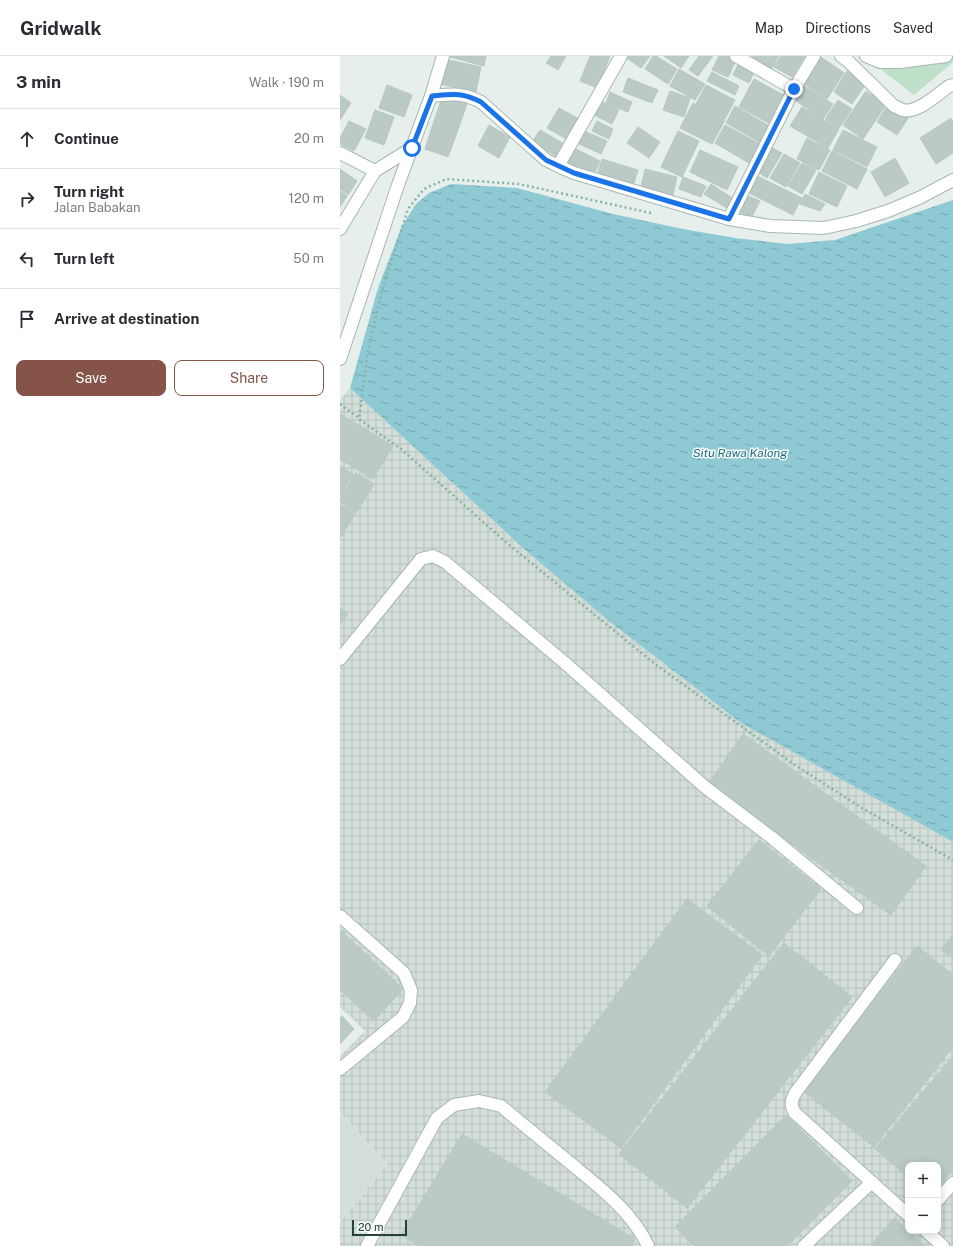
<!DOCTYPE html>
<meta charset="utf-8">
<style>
:root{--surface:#fff;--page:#f2f2f3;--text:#2b2b33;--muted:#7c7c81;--line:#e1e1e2;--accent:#855347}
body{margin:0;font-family:"Public Sans",sans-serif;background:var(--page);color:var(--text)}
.controls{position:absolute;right:12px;bottom:12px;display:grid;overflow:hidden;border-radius:8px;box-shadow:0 2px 10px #0003}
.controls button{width:36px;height:36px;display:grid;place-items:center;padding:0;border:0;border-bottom:1px solid var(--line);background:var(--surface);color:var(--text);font:20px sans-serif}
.scale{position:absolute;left:12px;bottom:10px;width:55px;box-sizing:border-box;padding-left:4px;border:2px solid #24423a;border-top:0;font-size:11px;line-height:14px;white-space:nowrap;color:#24423a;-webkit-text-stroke:3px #f7fbf9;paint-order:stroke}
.stop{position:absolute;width:12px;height:12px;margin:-9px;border:3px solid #1a73e8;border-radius:50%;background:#fff}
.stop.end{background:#1a73e8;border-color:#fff;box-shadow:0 1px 4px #0008}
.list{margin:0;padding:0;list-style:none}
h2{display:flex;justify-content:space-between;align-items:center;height:52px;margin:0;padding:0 16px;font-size:17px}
h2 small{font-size:13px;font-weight:400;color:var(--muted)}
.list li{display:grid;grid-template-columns:26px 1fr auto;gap:12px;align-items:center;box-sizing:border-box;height:60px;padding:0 16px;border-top:1px solid var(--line)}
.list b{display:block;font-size:15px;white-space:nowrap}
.list p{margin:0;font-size:13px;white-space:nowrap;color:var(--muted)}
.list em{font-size:13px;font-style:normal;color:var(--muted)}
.actions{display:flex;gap:8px;padding:12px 16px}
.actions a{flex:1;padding:9px 0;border:1px solid var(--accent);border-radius:8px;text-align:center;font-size:14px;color:var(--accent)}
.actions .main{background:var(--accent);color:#fff}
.icon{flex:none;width:22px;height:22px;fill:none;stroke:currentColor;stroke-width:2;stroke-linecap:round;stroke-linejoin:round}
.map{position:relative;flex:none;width:613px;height:1190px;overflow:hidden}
header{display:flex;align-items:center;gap:24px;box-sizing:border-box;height:56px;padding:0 20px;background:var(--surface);border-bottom:1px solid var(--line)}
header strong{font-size:19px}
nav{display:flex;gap:22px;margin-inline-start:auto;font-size:14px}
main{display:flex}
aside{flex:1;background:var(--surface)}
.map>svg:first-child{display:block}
.built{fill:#d4dfda}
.industrial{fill:url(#industrial-grid);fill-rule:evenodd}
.grass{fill:#bfe0c8}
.water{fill:url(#water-ripples)}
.building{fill:#bbcac4;stroke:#b8c9c2}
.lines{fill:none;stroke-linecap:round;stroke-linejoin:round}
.minor-casing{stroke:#a8b8b2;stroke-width:14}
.path{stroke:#86b3a5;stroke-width:2.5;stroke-dasharray:2 3;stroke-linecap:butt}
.minor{stroke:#fff;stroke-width:12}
.route{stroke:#1a73e8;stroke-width:5}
.labels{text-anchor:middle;stroke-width:3;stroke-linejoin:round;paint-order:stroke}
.water-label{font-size:12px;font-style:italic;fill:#1c6f80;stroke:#f7fbf9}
</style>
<header>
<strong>Gridwalk</strong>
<nav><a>Map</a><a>Directions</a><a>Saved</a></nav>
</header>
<main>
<aside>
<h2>3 min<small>Walk · 190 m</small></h2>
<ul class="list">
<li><svg class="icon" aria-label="ahead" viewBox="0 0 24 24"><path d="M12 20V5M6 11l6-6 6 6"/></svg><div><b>Continue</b></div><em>20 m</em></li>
<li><svg class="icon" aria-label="right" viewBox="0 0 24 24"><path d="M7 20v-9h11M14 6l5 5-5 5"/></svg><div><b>Turn right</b><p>Jalan Babakan</p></div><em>120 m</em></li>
<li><svg class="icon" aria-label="left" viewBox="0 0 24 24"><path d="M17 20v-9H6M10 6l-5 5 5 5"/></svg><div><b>Turn left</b></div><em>50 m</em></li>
<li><svg class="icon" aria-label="arrive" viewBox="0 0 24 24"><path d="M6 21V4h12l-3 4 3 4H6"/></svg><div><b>Arrive at destination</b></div></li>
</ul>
<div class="actions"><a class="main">Save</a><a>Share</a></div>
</aside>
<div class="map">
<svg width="613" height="1190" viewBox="0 0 613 1190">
<defs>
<pattern id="industrial-grid" width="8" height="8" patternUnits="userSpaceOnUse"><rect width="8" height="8" fill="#d4dfda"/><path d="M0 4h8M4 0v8" fill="none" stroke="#b6c1bc"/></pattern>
<pattern id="water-ripples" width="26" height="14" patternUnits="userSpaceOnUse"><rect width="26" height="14" fill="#8ec9d4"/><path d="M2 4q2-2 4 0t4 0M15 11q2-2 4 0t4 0" fill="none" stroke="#74a5ad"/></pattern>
</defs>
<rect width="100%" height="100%" fill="#e6efeb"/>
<!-- built -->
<polygon class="built" points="0,1056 48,1108 0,1167"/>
<!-- industrial -->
<path class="industrial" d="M10 332 184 493 270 566 401 667 613 786V1190H0V1167L48 1108 0 1056V1000L25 975 0 951V344ZM568 1109H598V1175H568Z"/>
<!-- grass -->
<polygon class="grass" points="524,0 613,0 613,6 574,39"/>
<!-- water -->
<polygon class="water" points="111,128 177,132 273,158 343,173 395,182 447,188 495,184 613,144 613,786 401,667 270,566 184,493 10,332 38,232 62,170 76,148 89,137"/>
<!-- building -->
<g class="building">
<polygon points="106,0 146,0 144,10"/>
<polygon points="211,0 226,0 218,14 206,7"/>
<polygon points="250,0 270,0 257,32 240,25"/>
<polygon points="284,0 310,0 301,12"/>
<polygon points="313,0 316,0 337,13 328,28 305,13"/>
<polygon points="324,0 349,0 341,12"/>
<polygon points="359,0 373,0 358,20 349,14"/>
<polygon points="379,0 392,0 397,2 388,21 372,14"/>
<polygon points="413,0 439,0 429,17 410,6"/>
<polygon points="441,0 465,0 452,21 434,11"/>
<polygon points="481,1 504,17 487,43 463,27"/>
<polygon points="104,3 141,11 136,36 99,28"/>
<polygon points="400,4 416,12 409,27 393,19"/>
<polygon points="339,13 365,28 355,44 330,30"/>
<polygon points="507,15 526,28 512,48 494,36"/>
<polygon points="372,16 399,30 395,39 367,25"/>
<polygon points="288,22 318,34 312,47 283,36"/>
<polygon points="414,23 449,42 434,70 399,51"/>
<polygon points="47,29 72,39 64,61 39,52"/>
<polygon points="366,29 395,44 385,63 356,48"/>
<polygon points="463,29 493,48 483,63 453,43"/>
<polygon points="330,35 350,42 344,61 323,54"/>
<polygon points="526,35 546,49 523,83 503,69"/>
<polygon points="270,36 292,46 288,56 266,47"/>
<polygon points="0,39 11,47 0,64"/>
<polygon points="103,39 127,48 115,82 91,74"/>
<polygon points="498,44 512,53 499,72 485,63"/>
<polygon points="261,45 279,54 272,68 254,59"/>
<polygon points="353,47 385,64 372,88 340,72"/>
<polygon points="549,47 569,61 557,79 537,66"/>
<polygon points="395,50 431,71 421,87 386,67"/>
<polygon points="462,51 499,73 488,92 450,70"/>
<polygon points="219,52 239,63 228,84 207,72"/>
<polygon points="35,54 54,61 44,89 25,82"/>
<polygon points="611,62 613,66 613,97 596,108 580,82"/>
<polygon points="9,65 26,73 14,95 0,88 0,82"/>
<polygon points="257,65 273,73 269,83 252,75"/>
<polygon points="149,69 170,81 159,102 138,90"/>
<polygon points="385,69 420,88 409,107 375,87"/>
<polygon points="298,71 320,86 309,102 287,87"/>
<polygon points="91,74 115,82 108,101 85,93"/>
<polygon points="200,74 226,89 219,102 192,86"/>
<polygon points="242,74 267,85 261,98 237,87"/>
<polygon points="503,74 537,91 527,111 493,94"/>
<polygon points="338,75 359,85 342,121 321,111"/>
<polygon points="467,82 490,94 479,114 457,103"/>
<polygon points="232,91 260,105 254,119 225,105"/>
<polygon points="431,91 442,97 427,122 418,116"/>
<polygon points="360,94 398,111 387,134 350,116"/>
<polygon points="492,95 527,113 517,133 482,115"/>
<polygon points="444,98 460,107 446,131 430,122"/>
<polygon points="555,102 569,127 545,141 531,116"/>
<polygon points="262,103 298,114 293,130 257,119"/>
<polygon points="462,107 476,114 462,138 448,130"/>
<polygon points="0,113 17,125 8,139 0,133"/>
<polygon points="305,113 337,121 333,139 301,131"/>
<polygon points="479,116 507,130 497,151 469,138"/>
<polygon points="415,119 462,142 453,159 407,136"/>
<polygon points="343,121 366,130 361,141 339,133"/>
<polygon points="371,128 394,143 388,153 364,138"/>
<polygon points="0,135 7,140 0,151"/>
<polygon points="465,138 485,148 480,155 460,148"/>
<polygon points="406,139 420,145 412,161 399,156"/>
<polygon points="0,358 53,390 33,423 0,403"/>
<polygon points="0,410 13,418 0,440"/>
<polygon points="16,417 34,428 16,457 0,446 0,443"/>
<polygon points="0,449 15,458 1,481 0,481"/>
<polygon points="0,552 8,558 0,568"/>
<polygon points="403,678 586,810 551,859 368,728"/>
<polygon points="419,784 481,833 429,900 367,850"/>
<polygon points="347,843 422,899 281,1092 205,1036"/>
<polygon points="0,874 63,933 34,965 0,934"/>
<polygon points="613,879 613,902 601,894"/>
<polygon points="444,887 512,941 347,1152 279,1098"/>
<polygon points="577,890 613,919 613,991 534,1091 463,1035"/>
<polygon points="2,960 14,973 0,988 0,962"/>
<polygon points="613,1000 613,1114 598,1131 598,1109 568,1109 568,1121 535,1093"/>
<polygon points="446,1059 512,1125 447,1190 354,1190 335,1171"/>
<polygon points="122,1078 295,1183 291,1190 79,1190 61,1179"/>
<polygon points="554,1162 568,1175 585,1190 530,1190"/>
</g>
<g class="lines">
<defs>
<g id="minor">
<polyline points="396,0 454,33"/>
<path d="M501 0 508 5 554 50C557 51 560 53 563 54 577 58 598 38 609 30L613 29"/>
<polyline points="526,0 540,6 560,6 606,0"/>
<path d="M91 40C113 38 122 36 141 46L206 104 218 110 234 117 389 163 430 170 484 172 516 165 548 155 581 141 613 124"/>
<polyline points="0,97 35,115"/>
<polyline points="218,110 281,0"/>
<polyline points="389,163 454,33 474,0"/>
<polyline points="0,173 35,115 72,92"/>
<polyline points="0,303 58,129 91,40 103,0"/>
<polyline points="0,603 81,503 93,500 105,506 225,607 365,731 431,781 517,852"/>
<polyline points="0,860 64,917 71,934 70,947 63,961 0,1013"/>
<path d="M555 904 456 1036C451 1044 450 1049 455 1057L568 1159"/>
<polyline points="598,1144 613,1127"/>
<polyline points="586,1175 603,1190"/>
<path d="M27 1190 97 1062 114 1049 139 1045 161 1050C183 1069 206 1087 229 1106 258 1130 292 1155 308 1190"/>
<polyline points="464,1190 532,1126"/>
</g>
</defs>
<!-- minor casing -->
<use href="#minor" class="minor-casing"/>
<!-- path -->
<g class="path">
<polyline points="311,157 179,128 106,123 84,133 68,153 42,234 28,295 19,363 61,393 168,488 315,608 455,709 522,752 613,804"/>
<polyline points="0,348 19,362"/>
</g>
<!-- minor -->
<use href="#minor" class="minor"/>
</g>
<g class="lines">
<!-- route -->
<path class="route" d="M72 92 92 40C113 38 122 36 141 46L206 104 234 117 389 163 454 33"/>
</g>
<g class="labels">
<!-- water labels -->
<g class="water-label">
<text x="400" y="401">Situ Rawa Kalong</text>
</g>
</g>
</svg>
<div class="controls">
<button>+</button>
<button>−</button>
</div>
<div class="scale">20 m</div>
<div class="stop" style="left:72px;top:92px"></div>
<div class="stop end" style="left:454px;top:33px"></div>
</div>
</main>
